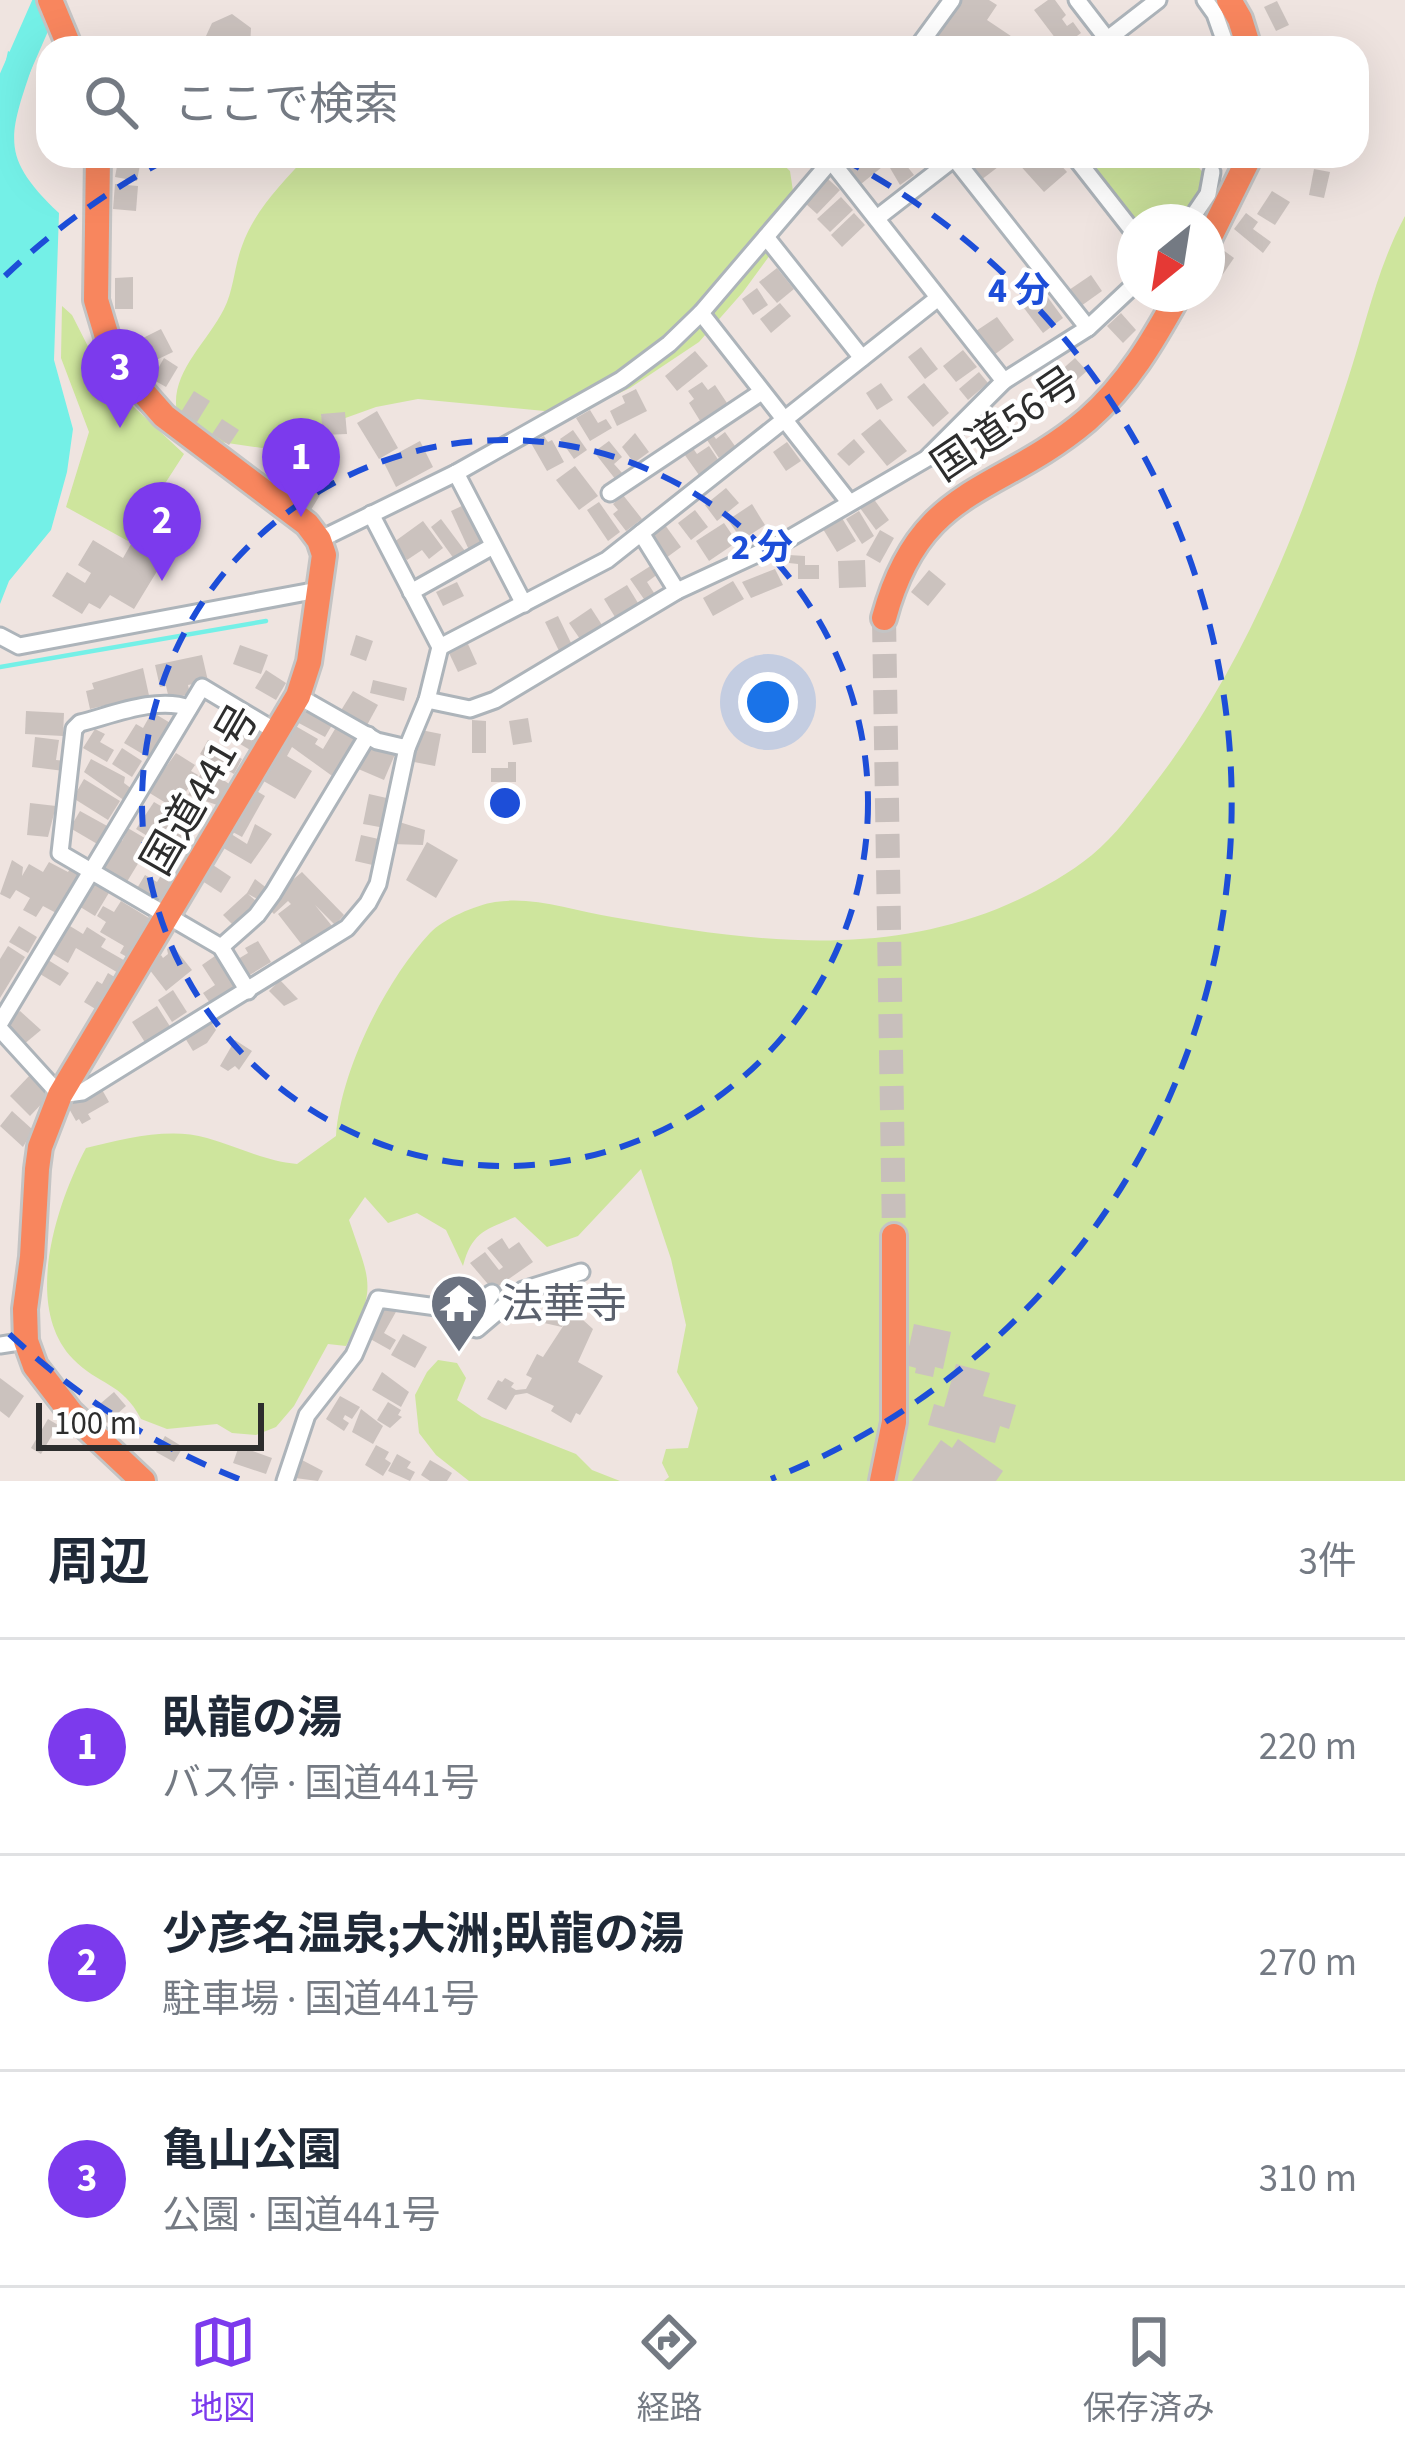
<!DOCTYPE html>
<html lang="ja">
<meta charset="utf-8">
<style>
:root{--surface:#fff;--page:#f2f2f3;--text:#1f2937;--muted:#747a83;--line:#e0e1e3;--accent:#7c3aed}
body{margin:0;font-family:"Source Sans 3","Noto Sans JP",sans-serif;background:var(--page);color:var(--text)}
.compass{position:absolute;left:1117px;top:204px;width:108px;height:108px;border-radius:50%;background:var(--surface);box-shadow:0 12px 48px #0002;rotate:210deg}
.scale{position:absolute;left:36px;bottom:30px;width:228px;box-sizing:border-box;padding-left:12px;border:6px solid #2d2d2d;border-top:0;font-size:33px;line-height:42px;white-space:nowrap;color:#2d2d2d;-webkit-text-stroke:9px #fff;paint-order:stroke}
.you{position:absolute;left:768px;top:702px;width:42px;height:42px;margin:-30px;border:9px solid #fff;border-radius:50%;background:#1a73e8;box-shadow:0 0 0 18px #1a73e833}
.badge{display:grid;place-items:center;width:78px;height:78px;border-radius:50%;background:var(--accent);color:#fff;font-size:39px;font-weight:700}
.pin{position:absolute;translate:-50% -99px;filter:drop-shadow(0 3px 6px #0008)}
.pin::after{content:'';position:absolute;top:63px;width:42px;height:36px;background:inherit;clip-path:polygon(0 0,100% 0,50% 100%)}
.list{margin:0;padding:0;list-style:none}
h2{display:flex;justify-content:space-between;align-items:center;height:156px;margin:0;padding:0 48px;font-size:51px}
h2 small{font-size:39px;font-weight:400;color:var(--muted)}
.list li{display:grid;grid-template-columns:78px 1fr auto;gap:36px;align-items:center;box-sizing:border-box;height:216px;padding:0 48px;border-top:3px solid var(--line)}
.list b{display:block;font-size:45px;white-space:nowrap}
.list p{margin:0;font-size:39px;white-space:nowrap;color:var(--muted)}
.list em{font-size:39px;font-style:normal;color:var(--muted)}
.icon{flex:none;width:66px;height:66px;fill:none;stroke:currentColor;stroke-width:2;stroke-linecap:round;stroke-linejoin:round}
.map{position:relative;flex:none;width:1405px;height:1481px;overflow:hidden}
.search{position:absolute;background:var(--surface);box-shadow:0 12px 48px #0002;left:36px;right:36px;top:36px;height:132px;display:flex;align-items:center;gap:30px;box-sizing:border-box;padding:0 42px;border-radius:36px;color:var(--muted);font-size:45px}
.sheet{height:804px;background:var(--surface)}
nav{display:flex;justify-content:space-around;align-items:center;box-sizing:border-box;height:168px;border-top:3px solid var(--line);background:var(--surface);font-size:33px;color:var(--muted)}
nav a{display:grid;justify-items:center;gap:6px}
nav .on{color:var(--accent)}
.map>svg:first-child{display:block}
.green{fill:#cee59d}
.water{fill:#74f0e7}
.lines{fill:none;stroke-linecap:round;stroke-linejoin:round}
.stream{stroke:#74f0e7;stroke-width:4.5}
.river{stroke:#74f0e7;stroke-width:27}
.building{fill:#cbc2be}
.trunk-tunnel{stroke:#c8bfbc;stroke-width:24;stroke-dasharray:24 12;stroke-linecap:butt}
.minor-casing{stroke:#adb4ba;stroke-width:21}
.trunk-casing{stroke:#c4c4c4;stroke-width:30}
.minor{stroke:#fff;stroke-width:15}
.trunk{stroke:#f8865e;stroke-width:24}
.ring{fill:none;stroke:#1d4ed8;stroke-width:6;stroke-dasharray:21 15}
.labels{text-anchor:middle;stroke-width:9;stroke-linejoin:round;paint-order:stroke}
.street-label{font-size:42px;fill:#2d2d2d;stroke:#fff}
.worship-label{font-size:42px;fill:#5b616d;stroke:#fff;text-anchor:start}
.centre{fill:#1d4ed8;stroke:#fff;stroke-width:6}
.ring-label{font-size:36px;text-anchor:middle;font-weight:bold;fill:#1d4ed8;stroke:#fff;stroke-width:9;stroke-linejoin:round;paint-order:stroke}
</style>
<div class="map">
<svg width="1405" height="1481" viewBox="0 0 1405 1481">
<rect width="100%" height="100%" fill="#efe4e0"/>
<!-- green -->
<g class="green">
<path d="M307 156H774L790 171 794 198 773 251 743 292 699 342 630 388 576 414 418 399 376 407 262 448 214 441 180 424C163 378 204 348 224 309 234 289 234 267 242 246 254 211 282 183 307 156Z"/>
<polygon points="1083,156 1138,156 1149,168 1162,156 1190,156 1206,177 1208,194 1189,222 1135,222"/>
<path d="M1405 216V1481H664L669 1477 662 1463 666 1449 688 1448 698 1408 677 1372 686 1325 671 1259 641 1169 578 1236 547 1247 515 1217C485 1230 472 1232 463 1266L446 1230 417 1213 388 1223 365 1197 349 1220C369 1280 379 1287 346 1346L328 1344 294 1406 276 1427 256 1435 232 1433 217 1424 167 1429 141 1419C122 1382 98 1385 73 1359 22 1306 57 1203 86 1148 124 1139 169 1127 207 1138 239 1147 264 1161 297 1164L336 1136C340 1072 385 981 430 933 443 919 476 905 495 902 533 896 574 911 612 917 743 940 869 959 997 909 1029 896 1065 877 1092 855 1115 836 1134 810 1152 787 1245 668 1302 522 1348 379 1366 324 1377 268 1405 216Z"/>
<polygon points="62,306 72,315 105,380 184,454 128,541 66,507 89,432 61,358"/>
<polygon points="438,1360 457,1363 466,1378 457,1400 482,1417 576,1454 592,1470 620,1481 469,1481 436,1455 419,1433 415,1395 427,1372"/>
</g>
<!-- water -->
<path class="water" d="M8 51 33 64C8 138 0 157 59 213L54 360 73 429 67 472 51 530 9 581 0 604V88Z"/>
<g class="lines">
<!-- stream -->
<polyline class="stream" points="0,667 266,621"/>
<!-- river -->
<polyline class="river" points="0,107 47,0"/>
</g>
<!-- building -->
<g class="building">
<polygon points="960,0 989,0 997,5 987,20 1023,44 1021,48 928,48"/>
<polygon points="1048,0 1055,0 1066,15 1062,19 1067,26 1073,22 1081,33 1062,47 1034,10"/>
<polygon points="1277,1 1289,25 1276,31 1264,7"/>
<polygon points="232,14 251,28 250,48 209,48 206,36 212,23"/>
<polygon points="119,156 141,159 137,181 115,177"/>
<polygon points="864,156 881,156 887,163 861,184 849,169"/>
<polygon points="883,156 899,156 914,175 900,185"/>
<polygon points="963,156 989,156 998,167 981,180"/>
<polygon points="1024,156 1053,156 1067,172 1044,192 1017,162"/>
<polygon points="1314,169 1330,172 1324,198 1309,195"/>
<polygon points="828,179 840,190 817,214 805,203"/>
<polygon points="115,184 138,186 136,211 113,209"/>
<polygon points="1272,191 1290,202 1275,225 1257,214"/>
<polygon points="841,197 853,210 830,232 817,219"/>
<polygon points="854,213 865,225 842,247 831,235"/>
<polygon points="1246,213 1258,222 1253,229 1271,242 1263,253 1234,229"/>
<polygon points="1219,247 1234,258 1221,277 1207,267"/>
<polygon points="777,268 794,289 777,303 759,282"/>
<polygon points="1091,275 1102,291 1081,306 1069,290"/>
<polygon points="133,277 133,309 115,309 115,278"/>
<polygon points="1038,284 1063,318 1043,333 1017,299"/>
<polygon points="757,288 768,305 753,315 742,299"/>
<polygon points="780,303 791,316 771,333 760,319"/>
<polygon points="1121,313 1136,330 1123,343 1107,326"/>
<polygon points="997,317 1014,340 994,355 976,331"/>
<polygon points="161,329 173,352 154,361 143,338"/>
<polygon points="921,347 938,369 925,379 908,357"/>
<polygon points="963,350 977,367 956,382 943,366"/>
<polygon points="695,351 708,366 677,391 665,376"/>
<polygon points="164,358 178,367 166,387 152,379"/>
<polygon points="1075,358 1087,371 1070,386 1058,373"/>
<polygon points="979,372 988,383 968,400 959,389"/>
<polygon points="702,382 708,390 715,385 729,406 702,424 689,403 694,399 688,391"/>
<polygon points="881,383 893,400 877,410 866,393"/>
<polygon points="924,383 949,413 933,427 907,397"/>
<polygon points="636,389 647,411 617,426 610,411 625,403 622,396"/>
<polygon points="194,391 210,401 197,422 181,412"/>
<polygon points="590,410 598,423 606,419 612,428 590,441 576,418"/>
<polygon points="377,411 398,448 379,459 357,423"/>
<polygon points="345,412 347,434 323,435 321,414"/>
<polygon points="222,419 239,430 229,445 212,434"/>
<polygon points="880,419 907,451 887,466 861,434"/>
<polygon points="573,430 587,450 574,459 560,439"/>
<polygon points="711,432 716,439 725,432 735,446 719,458 705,437"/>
<polygon points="635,433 649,452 634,463 622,447"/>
<polygon points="544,436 548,442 552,440 564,462 547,471 531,443"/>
<polygon points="854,439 865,452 849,466 837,454"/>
<polygon points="420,441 433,467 396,487 383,461"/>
<polygon points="609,441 622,457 614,464 623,474 616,480 594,452"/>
<polygon points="787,442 801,461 786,471 773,452"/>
<polygon points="690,444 697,454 709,446 719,461 699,475 682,451"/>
<polygon points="290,463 326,485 311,510 275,487"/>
<polygon points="575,466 598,496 579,510 556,480"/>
<polygon points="726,488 739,503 717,521 705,505"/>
<polygon points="623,495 642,519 626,531 613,514 618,510 613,504"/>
<polygon points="873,498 889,520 876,530 860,508"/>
<polygon points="599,502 620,532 608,541 587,510"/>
<polygon points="752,504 765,525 742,540 728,520"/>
<polygon points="464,505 483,544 469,550 451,511"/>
<polygon points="695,510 708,527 691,540 678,523"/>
<polygon points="859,511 874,536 862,544 846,519"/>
<polygon points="842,518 856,541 837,552 823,529"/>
<polygon points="441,519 465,551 454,559 431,527"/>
<polygon points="423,521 443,548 429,559 422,550 407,560 394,542"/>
<polygon points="724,523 737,542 709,561 696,541"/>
<polygon points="665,525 681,547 666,558 650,536"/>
<polygon points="880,530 894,538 880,563 866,555"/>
<polygon points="93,540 123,558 131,544 162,563 134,609 110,595 100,609 89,603 82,614 52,596 67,572 85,583 91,573 78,565"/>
<polygon points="789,555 805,556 805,565 819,565 819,579 798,579 798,564 789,563"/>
<polygon points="865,560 866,587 839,588 838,561"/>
<polygon points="652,565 658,574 647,582 656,596 646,602 630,579"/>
<polygon points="775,569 783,585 751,598 742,582"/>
<polygon points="929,570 946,584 928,606 911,592"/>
<polygon points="733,581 744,599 713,616 703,598"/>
<polygon points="457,582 464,596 443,606 436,592"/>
<polygon points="627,585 638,603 615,617 604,599"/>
<polygon points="591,608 602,625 580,639 569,623"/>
<polygon points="558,616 572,645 559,651 545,622"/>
<polygon points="356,635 373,641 366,661 350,655"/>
<polygon points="468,644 477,664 458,672 449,653"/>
<polygon points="240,645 268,655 261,674 233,664"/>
<polygon points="202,655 208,681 188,685 190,694 169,699 166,686 160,687 155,665"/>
<polygon points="143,668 150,700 132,703 131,699 90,709 86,691 94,689 92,683"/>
<polygon points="266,670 286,683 276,700 255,688"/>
<polygon points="373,680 407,688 404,701 370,693"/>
<polygon points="353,691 378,705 366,727 340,712"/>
<polygon points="304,706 332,725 325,737 295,721"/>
<polygon points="26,711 64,713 63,736 25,734"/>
<polygon points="152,712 172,724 151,759 124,743 136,724 143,728"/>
<polygon points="237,713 269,732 257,754 235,741 239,732 229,726"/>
<polygon points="528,718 532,742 513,745 509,721"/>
<polygon points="472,720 486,721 486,753 472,753"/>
<polygon points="292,724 318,739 315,744 323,749 338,724 359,737 335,778 292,747 287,756 312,771 295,799 260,779"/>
<polygon points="95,729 105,734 100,742 114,750 107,762 83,748"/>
<polygon points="421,730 441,734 435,766 414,762"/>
<polygon points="35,737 59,740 56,760 66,761 64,771 32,767"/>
<polygon points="208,740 242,759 234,774 200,754"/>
<polygon points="369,740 396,752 384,780 356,768"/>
<polygon points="122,748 142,761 132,777 112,764"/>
<polygon points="176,753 195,765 191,771 198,775 174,808 148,792"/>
<polygon points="91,759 125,777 124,783 132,789 125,801 84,772"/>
<polygon points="508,762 516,762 516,782 491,782 491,768 508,768"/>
<polygon points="205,767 232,786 220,806 188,795"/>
<polygon points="84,779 120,801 108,820 73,798"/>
<polygon points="253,789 265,796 242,837 229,830"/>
<polygon points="369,794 391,799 385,828 363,824"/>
<polygon points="154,802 198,828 181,857 136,829"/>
<polygon points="30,803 56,806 48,837 27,835"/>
<polygon points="80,811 109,827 99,845 70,828"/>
<polygon points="396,821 425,830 423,845 391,844"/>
<polygon points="255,824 272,834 251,864 220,846 228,832 247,844"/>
<polygon points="126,827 172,854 165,865 154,859 148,868 139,862 125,885 101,872 119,839 122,841 126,833"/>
<polygon points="361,835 383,840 377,866 355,861"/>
<polygon points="427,842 458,860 436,898 406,880"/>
<polygon points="12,860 23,867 22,876 29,864 43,872 49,862 68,872 71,867 81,873 58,914 43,906 36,917 23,910 30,898 16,890 10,899 0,894"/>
<polygon points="210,863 231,877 221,893 199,879"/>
<polygon points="166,867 184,878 166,908 136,890 145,875 157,882"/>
<polygon points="302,872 344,915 335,925 315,905 332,926 309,945 306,941 302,945 278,914 291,904 288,901 274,914 264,904"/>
<polygon points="255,879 268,889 261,901 248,894 257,902 234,926 223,915 247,893"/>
<polygon points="92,880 110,891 95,916 77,905"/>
<polygon points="121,901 157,923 134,961 120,953 124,946 100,932 106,922 97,916 103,906 114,912"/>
<polygon points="65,923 83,934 87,927 106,939 101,947 127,962 120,974 76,948 68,963 53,954"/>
<polygon points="19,926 37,937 28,953 9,942"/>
<polygon points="258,941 271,962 248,976 238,959 248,953 245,948"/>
<polygon points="172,945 192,970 166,991 149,969 161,955 163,958 168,954 167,949"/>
<polygon points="8,946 25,957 0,998 0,959"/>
<polygon points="215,956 238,986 212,1006 203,993 215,985 202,965"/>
<polygon points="48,960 69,973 60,986 40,974"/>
<polygon points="108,973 121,981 102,1013 84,1002 97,981 102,984"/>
<polygon points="280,980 298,999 284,1006 269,991"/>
<polygon points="173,990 187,1012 172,1022 158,1000"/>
<polygon points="157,1006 171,1028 146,1044 132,1022"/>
<polygon points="20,1011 41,1030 23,1045 5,1023"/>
<polygon points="210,1020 216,1030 207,1043 193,1051 185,1038"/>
<polygon points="235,1040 252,1051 239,1070 235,1066 228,1071 220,1066"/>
<polygon points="30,1075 50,1095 30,1116 10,1096"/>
<polygon points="100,1086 109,1102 88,1114 91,1119 82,1124 79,1119 76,1121 67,1105"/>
<polygon points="12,1111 33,1130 23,1147 0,1126"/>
<polygon points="502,1238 509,1249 519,1242 533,1262 493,1290 470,1263 485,1252 499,1270 503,1267 487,1248"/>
<polygon points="554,1298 574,1306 562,1327 544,1323 546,1319 542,1316"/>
<polygon points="382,1301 397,1310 384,1333 396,1340 390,1350 365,1336"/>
<polygon points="573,1311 593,1329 578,1362 603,1376 580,1415 576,1413 571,1423 551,1411 554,1406 527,1393 515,1395 506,1410 487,1399 498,1380 502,1382 505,1378 514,1383 511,1387 516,1390 526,1389 532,1378 526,1375 537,1354 543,1357"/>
<polygon points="914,1324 951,1332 943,1369 935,1367 933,1377 915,1373 916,1368 905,1365"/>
<polygon points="403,1334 427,1347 415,1368 391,1355"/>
<polygon points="956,1364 990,1373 983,1396 1016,1405 1009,1429 1000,1426 995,1443 928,1425 934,1404 944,1407"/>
<polygon points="382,1372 409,1392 401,1407 372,1390"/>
<polygon points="0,1378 24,1396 9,1418 0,1411"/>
<polygon points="114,1392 126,1406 107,1423 94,1409"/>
<polygon points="340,1396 360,1407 352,1419 345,1415 343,1419 349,1423 344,1431 326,1419"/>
<polygon points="388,1402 401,1410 398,1415 402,1417 390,1428 377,1420"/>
<polygon points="361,1409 383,1426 373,1444 352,1432"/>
<polygon points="48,1419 58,1425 41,1454 31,1448"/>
<polygon points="165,1436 183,1447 174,1462 156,1452"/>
<polygon points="958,1439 1003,1471 996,1481 912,1481 941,1440 952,1448"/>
<polygon points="376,1445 389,1452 385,1459 391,1463 383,1476 365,1465"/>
<polygon points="239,1446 272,1458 266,1474 233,1463"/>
<polygon points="397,1454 411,1462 407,1468 415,1472 410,1481 388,1471"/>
<polygon points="302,1460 323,1471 318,1481 295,1478"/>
<polygon points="430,1460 452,1473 447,1481 430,1481 421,1475"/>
</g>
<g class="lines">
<!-- trunk-tunnel -->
<polyline class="trunk-tunnel" points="884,618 894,1236"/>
<defs>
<g id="minor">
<polyline points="1077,0 1114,48"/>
<polyline points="1205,0 1215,14 1227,48"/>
<polyline points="917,48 952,0"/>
<polyline points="1096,48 1158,0"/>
<polyline points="1074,156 1135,234"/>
<polyline points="831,161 1004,381"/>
<polyline points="877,218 957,156"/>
<polyline points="1189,222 1208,194 1212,172"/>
<polyline points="766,237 862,358"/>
<polyline points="701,313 849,502"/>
<polyline points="1088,328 1135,284"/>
<polyline points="456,473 524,604"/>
<polyline points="610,493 760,393"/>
<polyline points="641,533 677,591"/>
<polyline points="319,540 456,473 621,380 669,344 701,313 835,156"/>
<polyline points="411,592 493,546"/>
<polyline points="0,636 19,646 318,590"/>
<polyline points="440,647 607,560 938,298"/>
<polyline points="298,696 377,741 407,748 427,700 440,647 371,514"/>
<polyline points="427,700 470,709 495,700 677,591 785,541 926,459 1004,381 1088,328 954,158"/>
<path d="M189 708C157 696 112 715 80 723L74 729 60 853 221 947 248 991"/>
<polyline points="221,947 257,915 273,893 368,735"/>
<polyline points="0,1023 202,687 277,732"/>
<polyline points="0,1029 60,1095 82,1092 347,928 368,903 378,884 407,748"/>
<polyline points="0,1345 26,1341"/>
<polyline points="285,1481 307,1415 354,1355 378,1299 466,1311 492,1293 473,1324 473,1328 477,1329 523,1290 581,1272"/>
</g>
<g id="trunk">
<polyline points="50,0 70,48"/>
<polyline points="1229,0 1240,19 1249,48"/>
<polyline points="98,156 96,300 107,337 127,374 164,416 307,524 319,540 324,555 309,662 298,696 60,1095 40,1147 37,1169 32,1257 25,1309 26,1341 35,1366 71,1413 143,1481"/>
<polyline points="1207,243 1250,156"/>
<path d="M884 618C920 484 997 496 1087 420 1128 384 1153 341 1179 294"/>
<polyline points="882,1481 894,1422 894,1236"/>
</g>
</defs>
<!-- minor casing -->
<use href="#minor" class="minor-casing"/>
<!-- trunk casing -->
<use href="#trunk" class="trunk-casing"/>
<!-- minor -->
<use href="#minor" class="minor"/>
<!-- trunk -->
<use href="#trunk" class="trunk"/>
</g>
<!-- distance rings -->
<g class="ring">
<circle cx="505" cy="803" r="363"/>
<path d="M239 1479A727 727 0 0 1 5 1330M5 276A727 727 0 0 1 169 158M841 158A727 727 0 0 1 771 1479"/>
</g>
<!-- icons -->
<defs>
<symbol id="temple-pin" viewBox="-11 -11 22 30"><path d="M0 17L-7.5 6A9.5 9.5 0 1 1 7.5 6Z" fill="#6b7280" stroke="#fff"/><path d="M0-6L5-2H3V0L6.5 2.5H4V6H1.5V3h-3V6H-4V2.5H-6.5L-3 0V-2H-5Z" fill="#fff"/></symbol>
</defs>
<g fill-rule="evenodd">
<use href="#temple-pin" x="426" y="1270" width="66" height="90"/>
</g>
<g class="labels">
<!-- street labels -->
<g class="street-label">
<text transform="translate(1005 423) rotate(-34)" y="15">国道56号</text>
<text transform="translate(199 789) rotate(-60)" y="15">国道441号</text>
</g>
<!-- worship labels -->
<g class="worship-label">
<text x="501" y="1318">法華寺</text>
</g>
</g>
<circle cx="505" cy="803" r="18" class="centre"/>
<g class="ring-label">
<text x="1019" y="302">4 分</text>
<text x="762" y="559">2 分</text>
</g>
</svg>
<svg class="compass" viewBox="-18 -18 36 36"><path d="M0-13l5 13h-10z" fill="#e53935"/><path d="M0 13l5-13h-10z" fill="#747a83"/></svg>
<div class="scale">100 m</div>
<div class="you"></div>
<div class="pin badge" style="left:301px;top:517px">1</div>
<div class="pin badge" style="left:162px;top:581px">2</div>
<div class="pin badge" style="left:120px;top:428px">3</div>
<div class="search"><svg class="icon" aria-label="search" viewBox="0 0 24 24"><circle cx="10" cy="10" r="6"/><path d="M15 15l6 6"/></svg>ここで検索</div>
</div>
<section class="sheet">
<h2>周辺<small>3件</small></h2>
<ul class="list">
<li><span class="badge">1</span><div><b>臥龍の湯</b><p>バス停 · 国道441号</p></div><em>220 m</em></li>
<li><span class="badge">2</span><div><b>少彦名温泉;大洲;臥龍の湯</b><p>駐車場 · 国道441号</p></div><em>270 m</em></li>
<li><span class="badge">3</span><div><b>亀山公園</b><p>公園 · 国道441号</p></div><em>310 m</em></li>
</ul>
</section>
<nav>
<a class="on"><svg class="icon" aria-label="map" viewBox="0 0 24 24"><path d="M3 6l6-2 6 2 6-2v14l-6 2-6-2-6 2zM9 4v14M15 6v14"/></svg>地図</a>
<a><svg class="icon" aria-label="directions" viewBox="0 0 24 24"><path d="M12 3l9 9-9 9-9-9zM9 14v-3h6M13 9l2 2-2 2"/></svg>経路</a>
<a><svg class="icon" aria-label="saved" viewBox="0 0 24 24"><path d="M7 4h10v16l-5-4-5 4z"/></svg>保存済み</a>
</nav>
